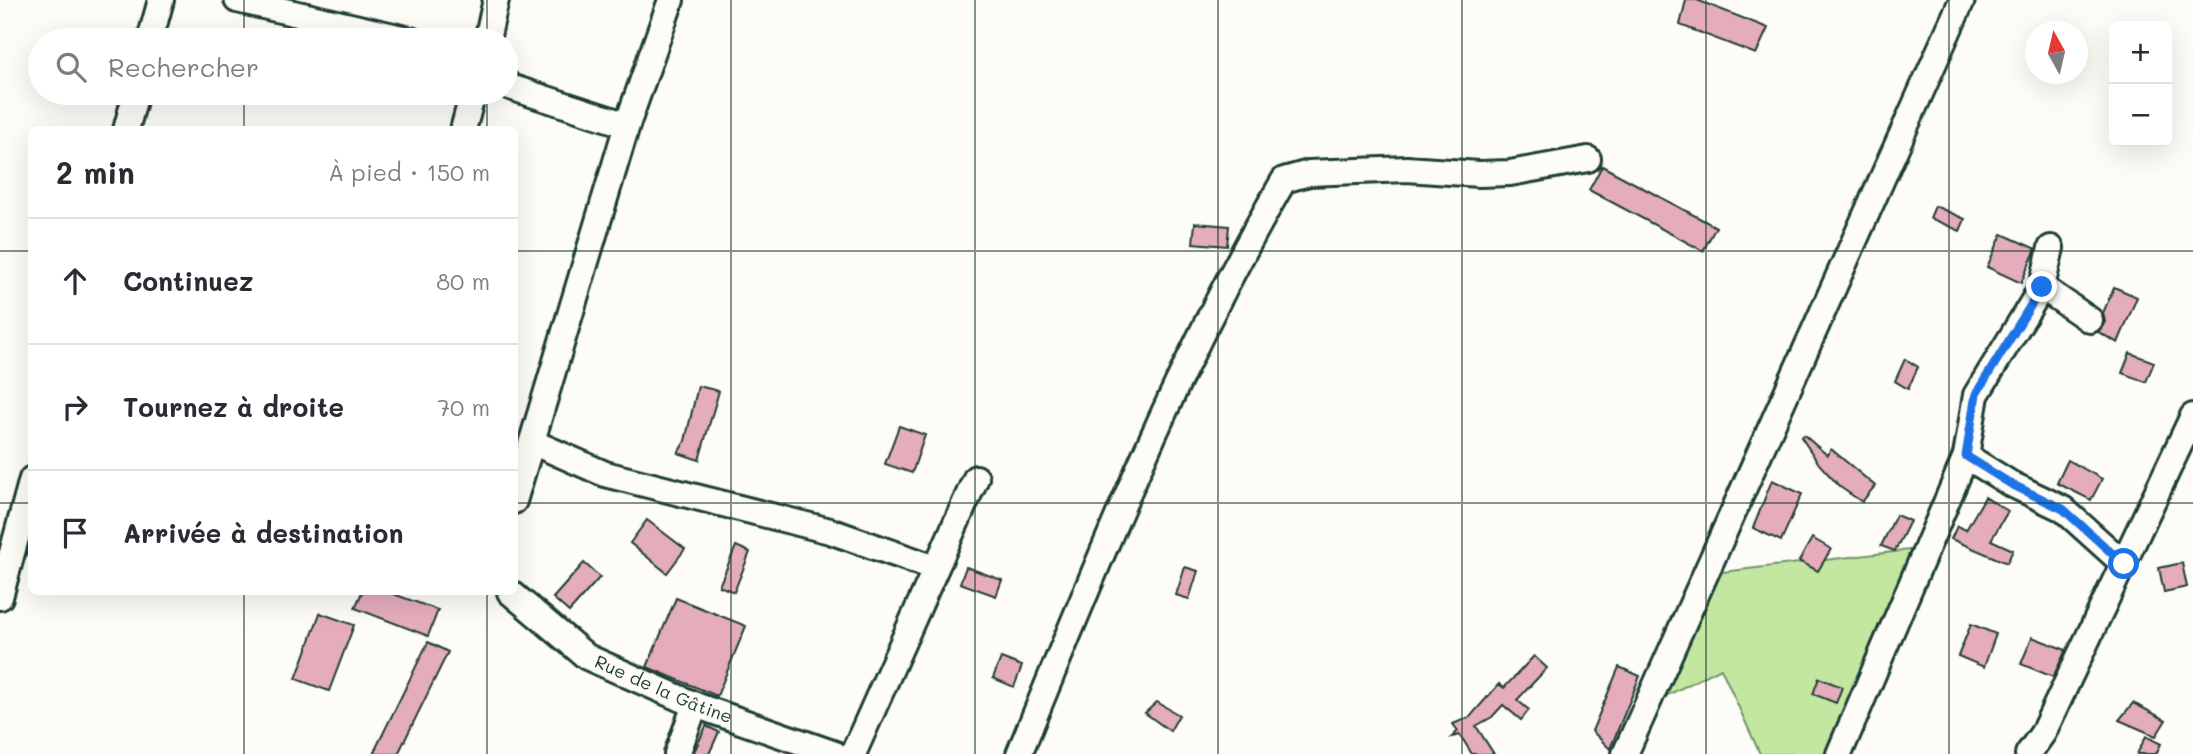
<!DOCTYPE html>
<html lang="fr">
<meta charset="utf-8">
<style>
:root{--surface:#fff;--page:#f7f7f7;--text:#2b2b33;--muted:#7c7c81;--line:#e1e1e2}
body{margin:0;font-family:Mali,sans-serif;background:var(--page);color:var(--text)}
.controls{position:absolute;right:21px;top:21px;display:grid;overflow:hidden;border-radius:10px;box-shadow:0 7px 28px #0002}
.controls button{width:63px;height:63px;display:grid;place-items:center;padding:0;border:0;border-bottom:2px solid var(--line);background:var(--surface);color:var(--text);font:35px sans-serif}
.compass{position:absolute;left:2025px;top:21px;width:63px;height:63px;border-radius:50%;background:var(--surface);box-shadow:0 7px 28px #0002;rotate:352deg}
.stop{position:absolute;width:21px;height:21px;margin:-16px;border:5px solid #1a73e8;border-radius:50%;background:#fff}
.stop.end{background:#1a73e8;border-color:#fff;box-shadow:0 2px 7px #0008}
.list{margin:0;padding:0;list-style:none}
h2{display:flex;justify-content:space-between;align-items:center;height:91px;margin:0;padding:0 28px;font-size:30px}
h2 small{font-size:23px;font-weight:400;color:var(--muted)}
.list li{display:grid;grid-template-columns:46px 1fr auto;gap:21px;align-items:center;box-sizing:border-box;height:126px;padding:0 28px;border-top:2px solid var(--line)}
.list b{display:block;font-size:26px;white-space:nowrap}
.list em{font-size:23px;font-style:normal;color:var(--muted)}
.icon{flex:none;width:38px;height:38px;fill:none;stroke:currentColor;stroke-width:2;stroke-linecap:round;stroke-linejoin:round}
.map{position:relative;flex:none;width:2193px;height:754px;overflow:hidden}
.search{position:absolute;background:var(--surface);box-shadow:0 7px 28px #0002;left:28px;top:28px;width:490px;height:77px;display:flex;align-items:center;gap:18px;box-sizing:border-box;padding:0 24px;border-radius:38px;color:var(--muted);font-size:26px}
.panel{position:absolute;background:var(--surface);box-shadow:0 7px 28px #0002;left:28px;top:126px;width:490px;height:469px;border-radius:10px}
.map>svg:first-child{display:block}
.green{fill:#c3e7a1;stroke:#71926a;stroke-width:2}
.building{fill:#e5acbc;stroke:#1f3d34;stroke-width:2}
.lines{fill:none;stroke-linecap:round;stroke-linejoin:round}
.minor-casing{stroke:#1f3d34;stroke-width:30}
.minor{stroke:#fdfcf7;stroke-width:24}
.route{stroke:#1a73e8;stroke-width:9}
.grid{fill:none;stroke:#1f3d34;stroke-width:2;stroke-opacity:0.55}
.labels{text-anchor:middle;stroke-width:5;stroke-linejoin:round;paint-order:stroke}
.street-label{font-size:18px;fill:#1f3d34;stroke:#fdfcf7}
</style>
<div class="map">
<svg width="2193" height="754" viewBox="0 0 2193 754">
<rect width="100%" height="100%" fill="#fdfcf7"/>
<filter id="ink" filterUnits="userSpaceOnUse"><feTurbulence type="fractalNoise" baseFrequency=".0143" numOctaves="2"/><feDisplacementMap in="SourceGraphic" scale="14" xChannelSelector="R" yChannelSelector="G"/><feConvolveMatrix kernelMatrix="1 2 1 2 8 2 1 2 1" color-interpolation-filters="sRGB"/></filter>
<g filter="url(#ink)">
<!-- green -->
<polygon class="green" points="1927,548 1839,754 1760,754 1721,668 1646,706 1706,574"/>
<!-- building -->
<g class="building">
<polygon points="1686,0 1697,0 1768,28 1756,54 1680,25"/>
<polygon points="1602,166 1716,227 1703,251 1589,190"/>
<polygon points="1935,206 1965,219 1960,231 1930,218"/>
<polygon points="1195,223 1229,226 1227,246 1193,243"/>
<polygon points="2002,234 2036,249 2021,283 1987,267"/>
<polygon points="2114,287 2137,297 2118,343 2098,332 2105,322 2103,313"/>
<polygon points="2130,353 2154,362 2146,382 2122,373"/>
<polygon points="1905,359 1918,367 1908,389 1895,381"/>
<polygon points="698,386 719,391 699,460 678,453 685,441"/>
<polygon points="899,426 925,435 912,473 885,464"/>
<polygon points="1804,435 1827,455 1831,449 1875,486 1862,502 1840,487 1819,464 1801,437"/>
<polygon points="2068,460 2102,479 2091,500 2057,483"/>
<polygon points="1772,480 1802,494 1781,541 1753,528"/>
<polygon points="1985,497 2008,511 1991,540 2013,550 2007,563 1951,539 1957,526 1966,530"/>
<polygon points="1896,515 1910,521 1895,551 1881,546"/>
<polygon points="647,520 685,549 667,573 630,543"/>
<polygon points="1812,538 1831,549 1818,571 1799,561"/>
<polygon points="736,546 750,552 734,592 719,586"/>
<polygon points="584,563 600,577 569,612 553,598"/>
<polygon points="2182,563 2187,587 2164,592 2159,568"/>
<polygon points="966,567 1002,580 996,596 960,583"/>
<polygon points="1185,567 1198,571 1189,599 1176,595"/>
<polygon points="362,592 388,592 438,610 428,636 355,608"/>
<polygon points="676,598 746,626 717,696 647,667"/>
<polygon points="320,613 354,625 329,691 296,679"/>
<polygon points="1971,624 1996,634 1984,667 1958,656"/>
<polygon points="2032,637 2066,650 2053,677 2021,664"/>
<polygon points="428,642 448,652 398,754 373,754"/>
<polygon points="1534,656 1547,668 1517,700 1529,710 1521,720 1503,705 1492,717 1476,726 1494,754 1472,754 1460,735 1452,737 1458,731 1453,724 1470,717 1499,684 1504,688"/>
<polygon points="1001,658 1022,666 1014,687 993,678"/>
<polygon points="1619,667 1640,676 1610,749 1592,731"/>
<polygon points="1819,678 1842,687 1836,703 1813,694"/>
<polygon points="1157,702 1179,715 1170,731 1145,713"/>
<polygon points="2133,703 2166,720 2156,736 2119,720"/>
<polygon points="706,726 719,732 709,754 693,754"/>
<polygon points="2146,736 2161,744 2156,754 2137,754"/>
</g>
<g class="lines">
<defs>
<g id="minor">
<polyline points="237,0 411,40"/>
<polyline points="150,40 161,0"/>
<polyline points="487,40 496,0"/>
<polyline points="506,82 510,87 627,125"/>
<polyline points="126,130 136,93"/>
<polyline points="463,130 473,93"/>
<polyline points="2042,287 2090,320"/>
<polyline points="532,442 605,474 830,531 935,568"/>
<polyline points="1966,456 2011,484 2063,509 2124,564"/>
<polyline points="514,501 627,125 671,0"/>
<path id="s1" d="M510 592 587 657 695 705 835 754"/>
<polyline points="0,597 32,479"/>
<polyline points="677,754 695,705"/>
<polyline points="853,754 976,478"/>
<path d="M1019 754C1099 560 1177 362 1284 180L1309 173 1407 169 1479 174 1510 173 1588 159"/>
<polyline points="1625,754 1962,0"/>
<polyline points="1839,754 1966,456 1976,395 2042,287 2051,248"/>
<polyline points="2028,754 2043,733 2193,416"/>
</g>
</defs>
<!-- minor casing -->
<use href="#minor" class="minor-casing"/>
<!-- minor -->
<use href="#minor" class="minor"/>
</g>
</g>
<g class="lines" filter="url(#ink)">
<!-- route -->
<polyline class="route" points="2042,287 1976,394 1966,456 2011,484 2063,509 2124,564"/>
</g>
<!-- grid -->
<path class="grid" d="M244 0V40M487 0V40M731 0V754M975 0V754M1218 0V754M1462 0V754M1706 0V754M1949 0V754M244 93V130M487 93V130M0 251H32M514 251H2193M0 503H32M514 503H2193M244 592V754M487 592V754"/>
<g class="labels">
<!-- street labels -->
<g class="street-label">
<text dy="6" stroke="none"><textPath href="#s1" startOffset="184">Rue de la Gâtine</textPath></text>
</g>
</g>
</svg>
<div class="controls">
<button>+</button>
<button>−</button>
</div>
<svg class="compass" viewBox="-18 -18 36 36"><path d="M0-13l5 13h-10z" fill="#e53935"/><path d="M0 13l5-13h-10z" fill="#7c7c81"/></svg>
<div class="stop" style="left:2124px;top:564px"></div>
<div class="stop end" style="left:2042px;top:287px"></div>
<div class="search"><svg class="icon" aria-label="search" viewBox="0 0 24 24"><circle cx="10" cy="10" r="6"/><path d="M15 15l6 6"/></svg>Rechercher</div>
<section class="panel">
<h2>2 min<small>À pied · 150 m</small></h2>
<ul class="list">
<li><svg class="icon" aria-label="ahead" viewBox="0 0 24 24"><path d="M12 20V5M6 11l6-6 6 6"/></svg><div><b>Continuez</b></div><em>80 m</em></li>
<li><svg class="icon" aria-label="right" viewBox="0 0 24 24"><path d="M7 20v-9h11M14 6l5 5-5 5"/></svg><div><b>Tournez à droite</b></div><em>70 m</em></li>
<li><svg class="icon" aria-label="arrive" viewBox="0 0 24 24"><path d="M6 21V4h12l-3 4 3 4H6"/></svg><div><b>Arrivée à destination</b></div></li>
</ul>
</section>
</div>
